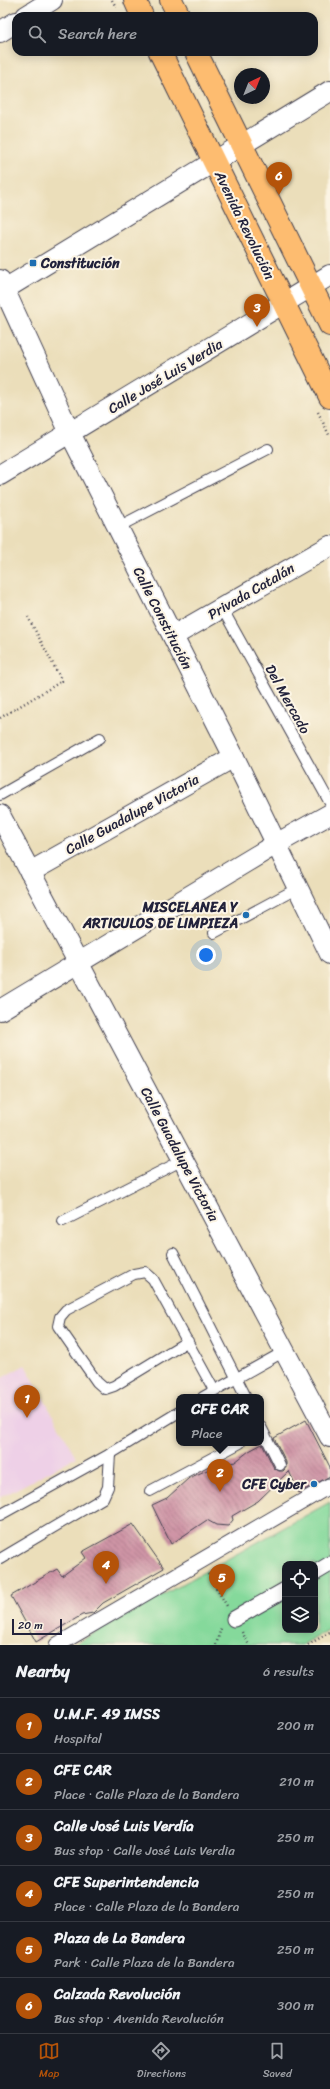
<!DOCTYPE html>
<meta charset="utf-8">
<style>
:root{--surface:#171b24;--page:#242831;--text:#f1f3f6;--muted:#9ea1a6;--line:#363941;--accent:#b45309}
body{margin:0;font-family:Sriracha,sans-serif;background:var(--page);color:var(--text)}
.controls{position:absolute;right:12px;bottom:12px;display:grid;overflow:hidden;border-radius:8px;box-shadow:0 2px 10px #0003}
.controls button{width:36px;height:36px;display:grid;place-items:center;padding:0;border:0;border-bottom:1px solid var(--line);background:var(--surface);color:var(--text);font:20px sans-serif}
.compass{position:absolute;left:234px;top:68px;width:36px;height:36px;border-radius:50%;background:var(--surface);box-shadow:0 2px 10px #0003;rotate:43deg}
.scale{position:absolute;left:12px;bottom:10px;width:50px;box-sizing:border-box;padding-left:4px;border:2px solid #22223b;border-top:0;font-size:11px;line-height:14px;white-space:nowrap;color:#22223b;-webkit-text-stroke:3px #fcf5e5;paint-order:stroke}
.you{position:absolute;left:206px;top:955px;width:14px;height:14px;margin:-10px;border:3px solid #fff;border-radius:50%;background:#1a73e8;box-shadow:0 0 0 6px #1a73e833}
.badge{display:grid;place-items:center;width:26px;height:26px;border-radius:50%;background:var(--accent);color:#fff;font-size:13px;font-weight:700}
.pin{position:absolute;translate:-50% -33px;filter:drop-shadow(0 1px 2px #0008)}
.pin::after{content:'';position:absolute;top:21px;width:14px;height:12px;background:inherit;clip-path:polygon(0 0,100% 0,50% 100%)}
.popup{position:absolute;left:176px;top:1394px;width:88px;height:52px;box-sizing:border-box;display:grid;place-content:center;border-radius:8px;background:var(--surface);filter:drop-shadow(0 1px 3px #0005);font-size:13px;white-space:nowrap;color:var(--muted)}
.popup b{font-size:15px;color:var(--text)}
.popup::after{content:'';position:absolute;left:50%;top:100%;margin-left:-8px;border:8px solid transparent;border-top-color:var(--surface)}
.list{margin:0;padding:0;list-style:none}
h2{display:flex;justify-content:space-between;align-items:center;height:52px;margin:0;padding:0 16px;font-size:17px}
h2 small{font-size:13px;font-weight:400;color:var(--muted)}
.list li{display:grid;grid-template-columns:26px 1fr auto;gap:12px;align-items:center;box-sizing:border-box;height:56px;padding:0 16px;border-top:1px solid var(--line)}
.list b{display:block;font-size:15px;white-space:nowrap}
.list p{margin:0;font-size:13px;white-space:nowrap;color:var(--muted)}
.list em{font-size:13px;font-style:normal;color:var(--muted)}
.icon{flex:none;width:22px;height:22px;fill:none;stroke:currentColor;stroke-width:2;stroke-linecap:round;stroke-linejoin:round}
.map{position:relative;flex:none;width:330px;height:1645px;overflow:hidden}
.search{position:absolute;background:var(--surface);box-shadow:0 2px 10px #0003;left:12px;right:12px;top:12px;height:44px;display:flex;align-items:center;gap:10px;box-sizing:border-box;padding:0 14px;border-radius:12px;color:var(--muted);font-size:15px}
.sheet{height:388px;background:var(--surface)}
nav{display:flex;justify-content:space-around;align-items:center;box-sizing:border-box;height:56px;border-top:1px solid var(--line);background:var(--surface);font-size:11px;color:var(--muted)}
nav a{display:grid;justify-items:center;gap:2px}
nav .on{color:var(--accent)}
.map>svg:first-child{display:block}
.built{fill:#eed0e7}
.park{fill:#85d99b;stroke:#547e6b;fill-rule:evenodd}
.building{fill:url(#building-back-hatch)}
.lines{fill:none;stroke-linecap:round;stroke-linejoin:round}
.service-casing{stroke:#403e4e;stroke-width:12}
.pedestrian-casing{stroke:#403e4e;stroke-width:17}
.minor-casing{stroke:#403e4e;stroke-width:22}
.primary-casing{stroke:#403e4e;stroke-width:24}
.path{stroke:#403e4e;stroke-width:2.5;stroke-dasharray:1 3;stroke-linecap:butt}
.service{stroke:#fff;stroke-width:10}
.pedestrian{stroke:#fff;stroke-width:15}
.minor{stroke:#fff;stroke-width:20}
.primary{stroke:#fdbc6f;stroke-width:22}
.poi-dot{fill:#1f6fb2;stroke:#fcf5e5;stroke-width:1.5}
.labels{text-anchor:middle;stroke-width:4;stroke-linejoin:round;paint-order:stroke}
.street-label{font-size:14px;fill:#22223b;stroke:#fcf5e5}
.poi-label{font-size:14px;font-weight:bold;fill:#22223b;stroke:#fcf5e5;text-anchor:end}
</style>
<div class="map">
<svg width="330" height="1645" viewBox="0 0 330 1645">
<defs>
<pattern id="building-back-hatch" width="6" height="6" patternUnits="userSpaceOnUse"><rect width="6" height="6" fill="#cf94a6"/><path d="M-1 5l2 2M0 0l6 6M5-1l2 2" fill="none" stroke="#a87888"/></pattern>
</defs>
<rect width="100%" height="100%" fill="#fcf5e5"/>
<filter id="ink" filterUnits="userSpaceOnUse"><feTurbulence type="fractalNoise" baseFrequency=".025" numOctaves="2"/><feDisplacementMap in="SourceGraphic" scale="8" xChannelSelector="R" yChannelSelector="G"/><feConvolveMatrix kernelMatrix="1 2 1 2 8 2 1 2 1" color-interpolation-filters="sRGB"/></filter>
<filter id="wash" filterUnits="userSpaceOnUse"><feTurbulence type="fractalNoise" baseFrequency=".012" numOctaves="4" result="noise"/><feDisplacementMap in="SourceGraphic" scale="16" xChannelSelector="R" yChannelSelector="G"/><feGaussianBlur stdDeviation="0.9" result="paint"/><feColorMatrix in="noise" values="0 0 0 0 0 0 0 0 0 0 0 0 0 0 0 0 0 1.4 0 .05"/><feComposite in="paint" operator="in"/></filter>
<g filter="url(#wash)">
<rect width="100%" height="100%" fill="#ebdeba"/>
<!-- built -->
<polygon class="built" points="25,1365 76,1457 0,1498 0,1379"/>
<!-- park -->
<path class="park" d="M330 1502V1629L302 1645H73ZM285 1564H315V1630H285Z"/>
<g id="blocks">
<!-- building -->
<g class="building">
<polygon points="306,1420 330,1467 330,1476 299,1493 289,1471 258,1501 232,1516 233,1520 228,1526 216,1525 207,1520 171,1544 152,1505 167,1498 189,1478 214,1467 235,1462 249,1451 262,1444 274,1468 279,1471 283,1471 286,1468 286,1462 274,1438"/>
<polygon points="133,1524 164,1568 103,1603 93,1613 82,1615 36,1642 11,1596 57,1569 62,1576 86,1558 82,1552"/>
</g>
</g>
</g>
<g filter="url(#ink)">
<use href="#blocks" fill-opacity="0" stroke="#403e4e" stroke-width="1"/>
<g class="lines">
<defs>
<g id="service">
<polyline points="118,527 268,449"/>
<polyline points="222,608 330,803"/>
<polyline points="0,795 100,738"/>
<polyline points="214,933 298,888"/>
<polyline points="63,1221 183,1160"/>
<polyline points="173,1253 246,1397"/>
<polyline points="188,1341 114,1386 105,1389 97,1382 58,1326 60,1317 66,1310 134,1274 145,1272 153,1279 214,1390"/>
<polyline points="203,1397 285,1351"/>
<polyline points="261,1427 280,1465"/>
<polyline points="150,1491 240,1443"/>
<polyline points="0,1515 110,1454 179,1412"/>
<polyline points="0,1559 103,1498 108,1487 110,1454"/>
</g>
<g id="pedestrian">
<polyline points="315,1573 330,1564"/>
<polyline points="234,1619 285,1590"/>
<polyline points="57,1645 329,1486"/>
</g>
<g id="minor">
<polyline points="26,16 52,0"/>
<polyline points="0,32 16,22"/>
<polyline points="0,280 70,433 234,757 330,954"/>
<polyline points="0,292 330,91"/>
<polyline points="0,475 330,275"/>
<polyline points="173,636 330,546"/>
<polyline points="0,815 330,1437"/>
<polyline points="30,872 234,757"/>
<polyline points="0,1010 276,844 330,814"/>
</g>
<g id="primary">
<polyline points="135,0 142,16"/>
<polyline points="171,0 179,16"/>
<polyline points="160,52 330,397"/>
<polyline points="196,52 330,325"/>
</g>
</defs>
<!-- service casing -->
<use href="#service" class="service-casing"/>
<!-- pedestrian casing -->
<use href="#pedestrian" class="pedestrian-casing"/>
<!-- minor casing -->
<use href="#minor" class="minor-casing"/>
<!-- primary casing -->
<use href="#primary" class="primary-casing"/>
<!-- path -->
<g class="path">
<polyline points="112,0 116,7"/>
<polyline points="318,412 330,437"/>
<polyline points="0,718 62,681 28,617"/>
<polyline points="208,1574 227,1606"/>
<polyline points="242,1632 249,1645"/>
<polyline points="216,1645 221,1628"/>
<polyline points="308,1645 330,1632"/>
</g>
<!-- service -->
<use href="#service" class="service"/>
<!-- pedestrian -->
<use href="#pedestrian" class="pedestrian"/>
<!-- minor -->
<use href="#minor" class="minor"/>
<!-- primary -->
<use href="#primary" class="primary"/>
</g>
</g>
<!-- markers -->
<g class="poi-dot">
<rect x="29" y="259" width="8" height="8" rx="2"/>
<circle cx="246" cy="915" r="4"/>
<circle cx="314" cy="1484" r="4"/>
</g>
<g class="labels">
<!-- street labels -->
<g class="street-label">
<text transform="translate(245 225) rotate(64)" y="5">Avenida Revolución</text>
<text transform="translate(165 376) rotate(-31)" y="5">Calle José Luis Verdia</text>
<text transform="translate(251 591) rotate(-30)" y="5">Privada Catalán</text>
<text transform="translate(163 618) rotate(63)" y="5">Calle Constitución</text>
<text transform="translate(288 699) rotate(61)" y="5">Del Mercado</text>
<text transform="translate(132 814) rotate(-29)" y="5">Calle Guadalupe Victoria</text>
<text transform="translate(180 1154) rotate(62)" y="5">Calle Guadalupe Victoria</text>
</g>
<!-- poi labels -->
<g class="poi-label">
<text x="41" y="268" text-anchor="start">Constitución</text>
<text x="238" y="912">MISCELANEA Y<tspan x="238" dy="16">ARTICULOS DE LIMPIEZA</tspan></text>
<text x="306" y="1489">CFE Cyber</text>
</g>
</g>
</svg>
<div class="controls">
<button><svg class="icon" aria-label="locate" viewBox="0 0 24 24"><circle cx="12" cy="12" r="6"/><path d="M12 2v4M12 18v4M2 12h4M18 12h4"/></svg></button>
<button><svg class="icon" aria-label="layers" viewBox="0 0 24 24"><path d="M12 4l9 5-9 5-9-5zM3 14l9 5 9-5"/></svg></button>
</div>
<svg class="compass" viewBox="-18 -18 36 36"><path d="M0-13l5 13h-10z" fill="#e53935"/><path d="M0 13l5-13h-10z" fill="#9ea1a6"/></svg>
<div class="scale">20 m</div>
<div class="you"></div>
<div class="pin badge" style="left:27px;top:1418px">1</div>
<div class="pin badge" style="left:220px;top:1492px">2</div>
<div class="popup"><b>CFE CAR</b>Place</div>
<div class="pin badge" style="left:257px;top:327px">3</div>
<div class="pin badge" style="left:106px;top:1584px">4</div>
<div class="pin badge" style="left:222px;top:1597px">5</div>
<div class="pin badge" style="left:279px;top:195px">6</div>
<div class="search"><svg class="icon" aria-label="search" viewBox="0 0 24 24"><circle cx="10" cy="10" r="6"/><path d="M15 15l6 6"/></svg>Search here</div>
</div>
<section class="sheet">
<h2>Nearby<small>6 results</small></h2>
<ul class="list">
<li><span class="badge">1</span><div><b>U.M.F. 49 IMSS</b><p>Hospital</p></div><em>200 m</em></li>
<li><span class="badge">2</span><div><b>CFE CAR</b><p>Place · Calle Plaza de la Bandera</p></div><em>210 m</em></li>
<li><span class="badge">3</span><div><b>Calle José Luis Verdía</b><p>Bus stop · Calle José Luis Verdia</p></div><em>250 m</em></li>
<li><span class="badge">4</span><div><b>CFE Superintendencia</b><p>Place · Calle Plaza de la Bandera</p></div><em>250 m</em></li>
<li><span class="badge">5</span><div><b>Plaza de La Bandera</b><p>Park · Calle Plaza de la Bandera</p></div><em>250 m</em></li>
<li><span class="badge">6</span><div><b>Calzada Revolución</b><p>Bus stop · Avenida Revolución</p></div><em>300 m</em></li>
</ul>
</section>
<nav>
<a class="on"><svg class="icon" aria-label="map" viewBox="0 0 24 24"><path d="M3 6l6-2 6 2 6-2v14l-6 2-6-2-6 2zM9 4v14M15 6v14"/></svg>Map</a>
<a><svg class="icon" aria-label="directions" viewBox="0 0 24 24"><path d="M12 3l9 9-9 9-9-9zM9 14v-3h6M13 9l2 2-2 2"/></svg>Directions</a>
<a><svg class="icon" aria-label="saved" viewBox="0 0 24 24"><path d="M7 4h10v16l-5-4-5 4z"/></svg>Saved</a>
</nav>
